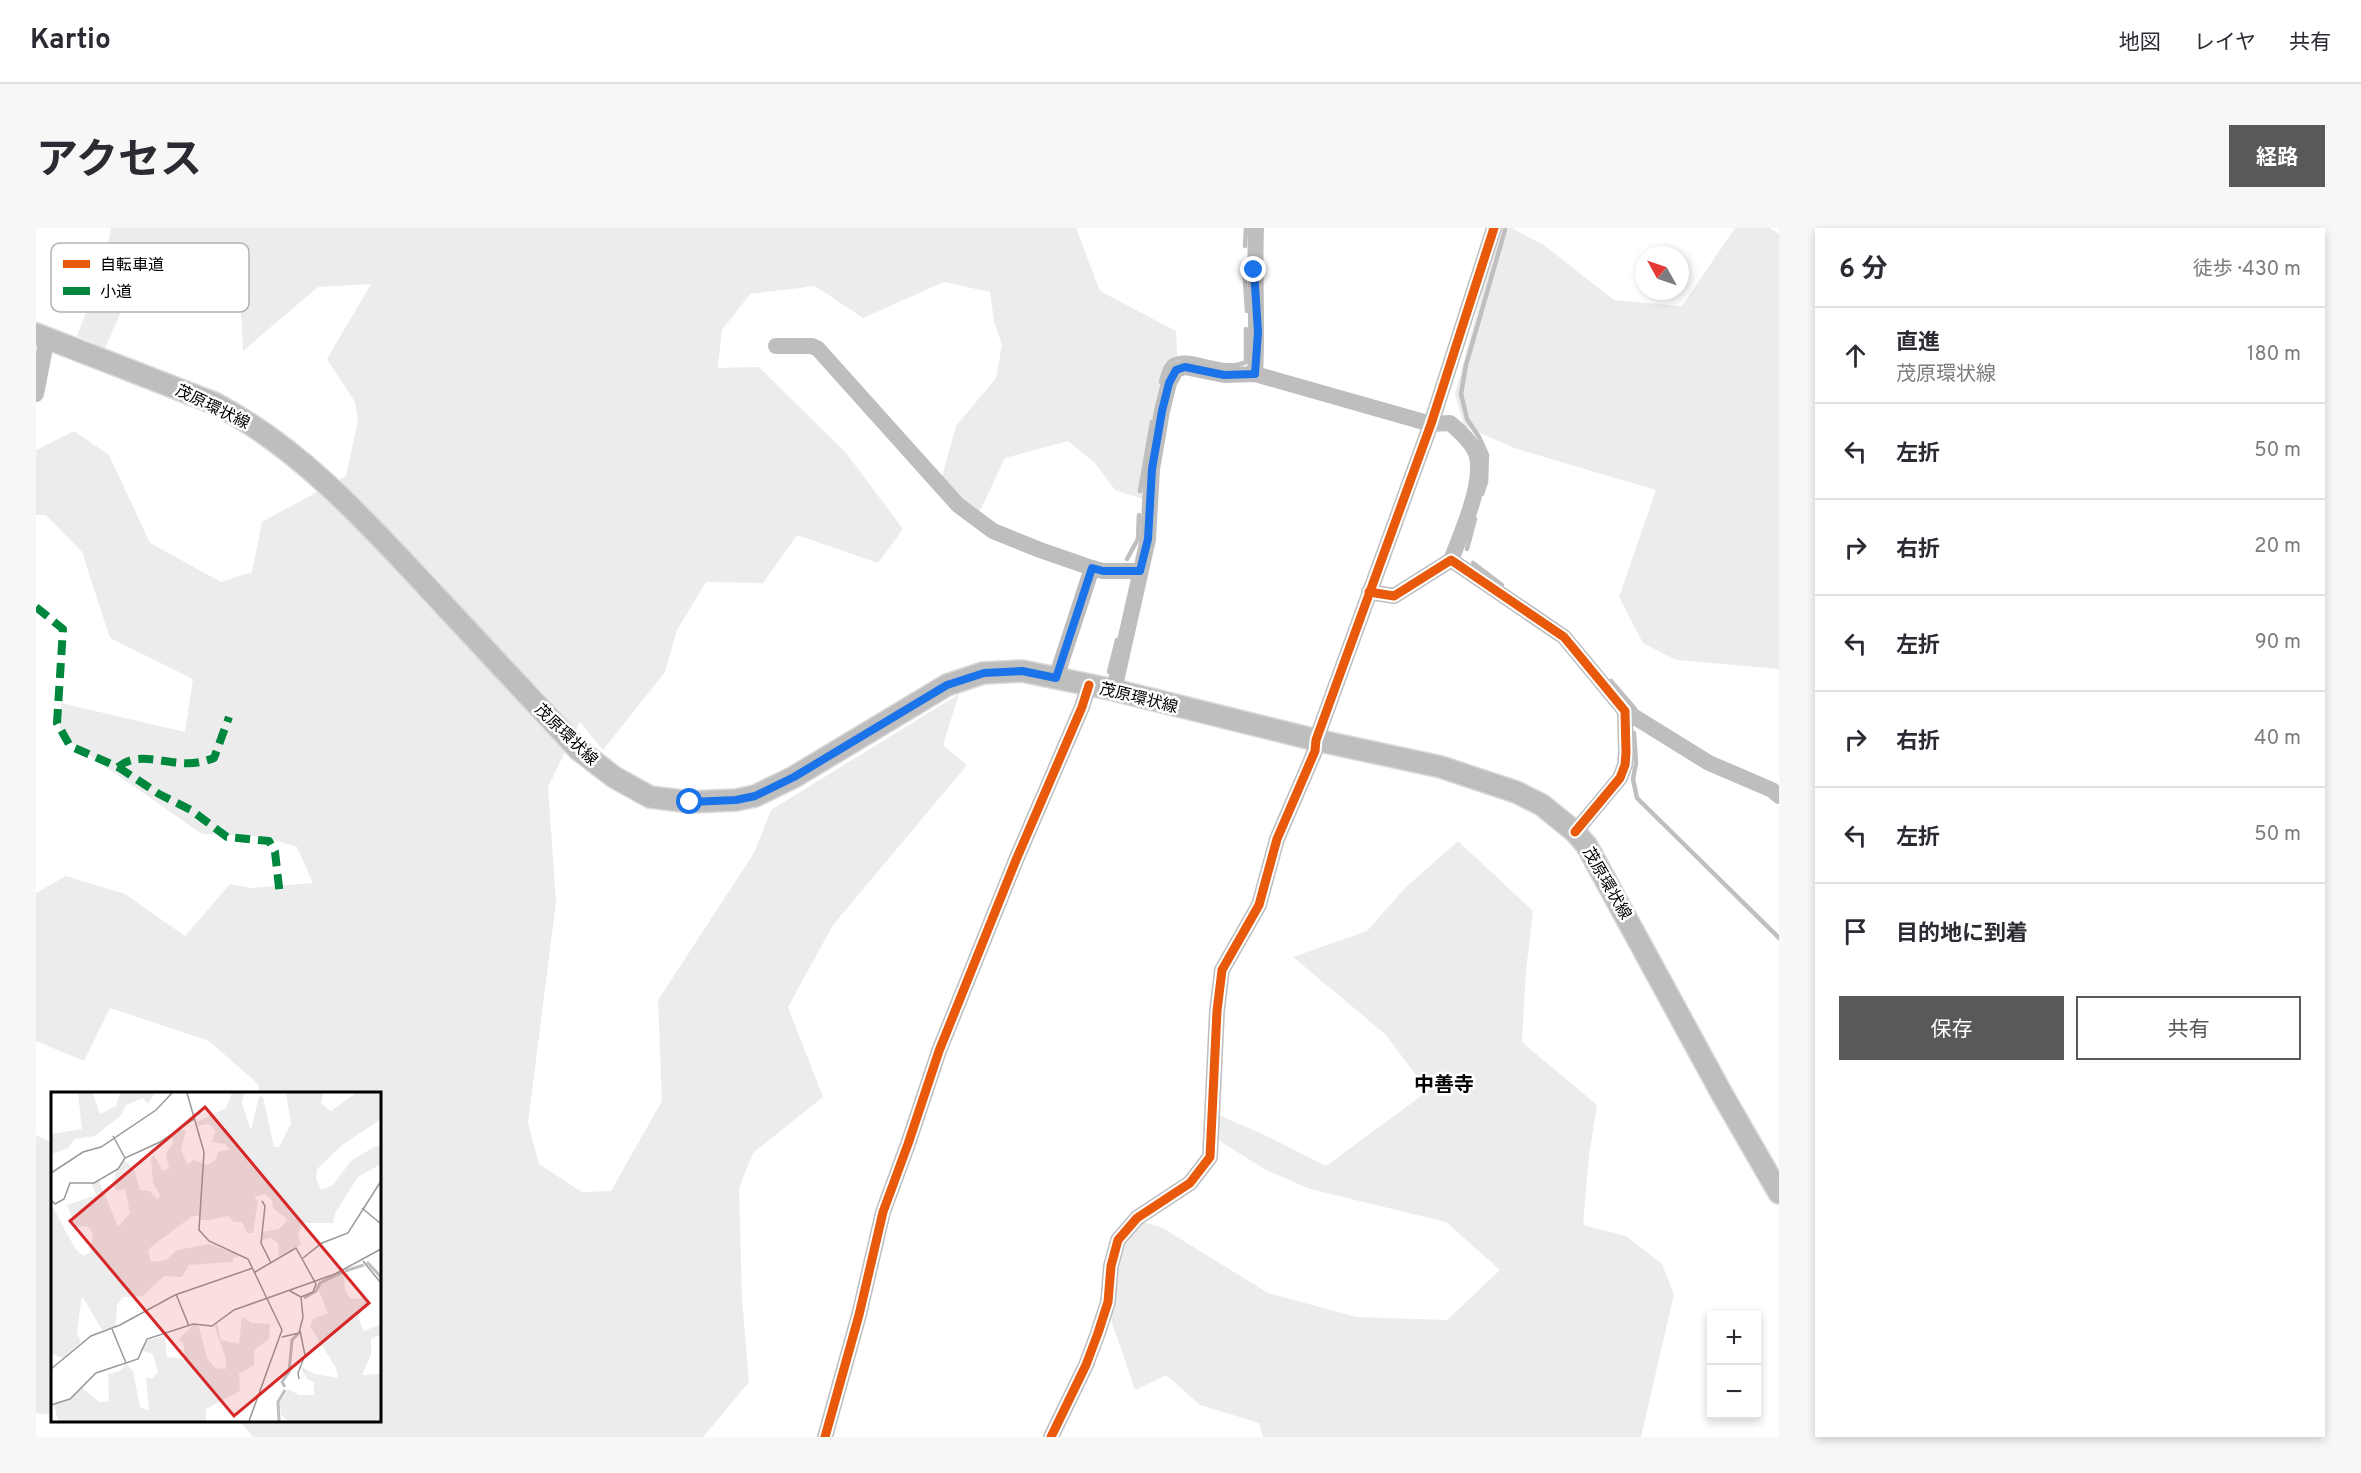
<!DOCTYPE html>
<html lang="ja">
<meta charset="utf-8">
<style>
:root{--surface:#fff;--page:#f7f7f7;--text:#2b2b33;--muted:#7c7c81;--line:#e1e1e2;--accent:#595959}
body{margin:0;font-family:Overpass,"Noto Sans JP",sans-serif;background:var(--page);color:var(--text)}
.controls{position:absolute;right:18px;bottom:18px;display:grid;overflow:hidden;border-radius:0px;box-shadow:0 3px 9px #0003}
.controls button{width:54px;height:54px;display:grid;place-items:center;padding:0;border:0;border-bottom:2px solid var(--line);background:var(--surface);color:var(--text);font:30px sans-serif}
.compass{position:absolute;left:1599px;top:18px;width:54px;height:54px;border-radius:50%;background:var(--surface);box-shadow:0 3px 9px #0003;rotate:310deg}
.stop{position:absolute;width:18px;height:18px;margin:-14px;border:4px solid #1a73e8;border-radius:50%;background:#fff}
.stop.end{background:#1a73e8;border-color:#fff;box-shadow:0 2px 6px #0008}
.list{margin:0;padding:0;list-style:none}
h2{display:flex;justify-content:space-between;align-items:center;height:78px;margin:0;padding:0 24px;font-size:26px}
h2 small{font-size:20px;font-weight:400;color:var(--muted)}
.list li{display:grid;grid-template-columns:39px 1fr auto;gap:18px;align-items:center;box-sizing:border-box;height:96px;padding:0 24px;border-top:2px solid var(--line)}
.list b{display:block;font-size:22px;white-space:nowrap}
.list p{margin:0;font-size:20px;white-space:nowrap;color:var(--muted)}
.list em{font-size:20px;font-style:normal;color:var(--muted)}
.actions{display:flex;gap:12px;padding:18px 24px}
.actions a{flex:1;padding:14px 0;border:2px solid var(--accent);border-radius:0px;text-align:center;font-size:21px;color:var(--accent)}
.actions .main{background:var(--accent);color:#fff}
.icon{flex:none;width:33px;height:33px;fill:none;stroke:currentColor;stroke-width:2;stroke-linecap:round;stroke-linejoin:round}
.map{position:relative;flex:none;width:1743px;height:1209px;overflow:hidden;border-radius:0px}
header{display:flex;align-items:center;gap:36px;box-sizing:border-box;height:84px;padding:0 30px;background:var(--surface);border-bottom:2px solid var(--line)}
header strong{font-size:28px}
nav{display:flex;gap:33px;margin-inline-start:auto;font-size:21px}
.intro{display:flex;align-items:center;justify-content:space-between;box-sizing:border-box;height:144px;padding:0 36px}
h1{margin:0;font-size:42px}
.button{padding:15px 27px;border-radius:0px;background:var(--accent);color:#fff;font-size:21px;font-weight:700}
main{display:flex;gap:36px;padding:0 36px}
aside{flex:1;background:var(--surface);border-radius:0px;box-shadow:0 3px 9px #0003}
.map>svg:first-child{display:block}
.green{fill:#ececec}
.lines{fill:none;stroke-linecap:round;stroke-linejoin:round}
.stream{stroke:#bfbfbf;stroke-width:4.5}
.major-casing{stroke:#dbdbdb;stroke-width:24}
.minor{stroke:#bebebe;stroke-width:16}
.major{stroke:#bebebe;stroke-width:21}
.quiet{stroke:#00873e;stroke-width:8;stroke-dasharray:15 8;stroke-linecap:butt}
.cycleway-casing{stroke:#fff;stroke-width:13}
.cycleway{stroke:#e8590c;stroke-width:9}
.route{stroke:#1a73e8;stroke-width:8}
.labels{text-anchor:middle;stroke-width:5;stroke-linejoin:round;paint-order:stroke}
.street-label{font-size:16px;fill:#000;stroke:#fff}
.quarter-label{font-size:20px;font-weight:bold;fill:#000;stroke:#fff}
.inset-river{fill:none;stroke:#bfbfbf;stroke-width:3}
.inset-road{fill:none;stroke:#999;stroke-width:1.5}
.view{fill:#d62828;fill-opacity:0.15;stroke:#d62828;stroke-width:3}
.inset-edge{fill:none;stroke:#000;stroke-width:3}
.key{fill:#fff;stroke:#b2b2b2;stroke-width:1.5}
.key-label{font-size:16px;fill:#000}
</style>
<header>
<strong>Kartio</strong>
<nav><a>地図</a><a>レイヤ</a><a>共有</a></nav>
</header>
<div class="intro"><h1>アクセス</h1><a class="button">経路</a></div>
<main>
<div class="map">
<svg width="1743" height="1209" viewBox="0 0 1743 1209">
<rect width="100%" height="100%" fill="#fff"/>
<!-- green -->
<g class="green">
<polygon points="75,0 1040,0 1064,63 1140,103 1142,139 1107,271 1079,262 1059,235 1032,213 969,230 943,285 905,252 920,198 960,150 966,117 958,93 954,64 908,54 827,90 779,58 714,66 686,102 682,140 723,139 810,225 867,301 842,335 761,307 727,355 670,354 641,402 629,444 567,522 544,494 512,559 520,674 492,895 503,936 546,964 575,963 626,873 622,772 718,625 735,582 923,466 907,517 931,537 797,697 752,779 787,869 717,925 703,960 706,1071 713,1154 667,1209 217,1209 204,1193 344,1192 344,866 224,865 222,856 173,813 74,780 48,833 0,813 0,665 30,648 89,666 149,708 194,656 214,660 277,655 261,619 229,609 166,606 24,507 25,475 149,504 157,451 74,410 46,324 10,287 0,287 0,222 38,203 73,227 114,315 185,354 216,344 226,294 310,248 322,192 319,174 291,131 335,56 282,59 207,123 205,86 168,44 132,57 99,53 69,120 41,108 69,34"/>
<polygon points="1463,0 1476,0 1509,18 1578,72 1646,78 1699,0 1734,0 1743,6 1743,441 1640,432 1607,415 1583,369 1620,262 1478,220 1428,198 1419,166"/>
<polygon points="1422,613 1497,683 1490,743 1486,814 1561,877 1553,928 1547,997 1590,1008 1626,1036 1638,1066 1605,1209 1227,1209 1223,1195 1164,1177 1130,1147 1099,1162 1073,1086 1086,1015 1103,993 1125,999 1232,1065 1320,1089 1411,1092 1464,1042 1410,994 1274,961 1230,942 1182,912 1183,887 1233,909 1290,938 1392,863 1349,806 1257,729 1331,703 1369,660"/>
<polygon points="0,907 16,915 16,1187 0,1185"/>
</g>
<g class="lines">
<!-- stream -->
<g class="stream">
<polyline points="1209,18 1210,0"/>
<polyline points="1208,36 1211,83"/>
<path d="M1125 154C1127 147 1129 137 1135 133 1154 121 1186 146 1210 134V101"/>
<polyline points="1104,263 1116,194"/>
<polyline points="1446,266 1450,254 1451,227 1443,209 1431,191 1425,166 1430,137 1469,2"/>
<polyline points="1431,321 1439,291"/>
<polyline points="1091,331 1102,311 1103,287"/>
<polyline points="1437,335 1466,357"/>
<polyline points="1073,444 1081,412"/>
<polyline points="1575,453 1599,481"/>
<polyline points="1598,505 1600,535 1597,551 1601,570 1743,710"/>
</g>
<defs>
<path id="major" d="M0 106 178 175C263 219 329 292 394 362 444 415 493 469 543 522L578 549 614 569 654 574 700 572 719 568 758 549 911 457 947 445 986 443 1078 462 1280 512 1405 539 1480 564 1506 577 1539 604 1551 618 1686 866 1743 965"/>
</defs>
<!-- major casing -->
<use href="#major" class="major-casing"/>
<!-- minor -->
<g class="minor">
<polyline points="740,118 776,118 782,121 922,277 957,303 1004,322 1056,340 1067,343 1104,343"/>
<path d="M1219 146C1222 97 1218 49 1220 0"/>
<polyline points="0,166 11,110"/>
<polyline points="1333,364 1358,368 1415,332 1528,409 1589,483 1590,525 1589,537 1584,550 1539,604"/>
<polyline points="1020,450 1056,340"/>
<path d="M1078 462 1112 311 1116 241 1126 183 1133 155 1140 142 1149 139 1188 147 1219 146 1395 196 1414 195C1422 202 1434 212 1439 223 1451 249 1425 306 1415 332"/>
<polyline points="1589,483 1673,535 1736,562 1743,568"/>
<polyline points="789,1209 823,1087 847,984 872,916 903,823 980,632 1046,479 1053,457"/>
<polyline points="1015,1209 1050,1137 1062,1105 1072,1074 1075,1038 1082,1012 1101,990 1154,955 1174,929 1181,783 1186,742 1223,677 1241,611 1279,523 1280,512 1395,196 1458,0"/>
</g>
<!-- major -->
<use href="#major" class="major"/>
<!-- quiet -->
<g class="quiet">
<path d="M0 379 27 401 21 495 34 518 82 539C100 524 124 534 146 535 157 536 168 534 178 530L193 489"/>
<polyline points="82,539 123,566 155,582 191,609 233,613 239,624 244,668"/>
</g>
<defs>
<g id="cycleway">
<polyline points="1333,364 1358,368 1415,332 1528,409 1589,483 1590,525 1589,537 1584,550 1539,604"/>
<polyline points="789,1209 823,1087 847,984 872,916 903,823 980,632 1046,479 1053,457"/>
<polyline points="1015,1209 1050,1137 1062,1105 1072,1074 1075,1038 1082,1012 1101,990 1154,955 1174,929 1181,783 1186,742 1223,677 1241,611 1279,523 1280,512 1395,196 1458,0"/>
</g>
</defs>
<!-- cycleway casing -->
<use href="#cycleway" class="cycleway-casing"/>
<!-- cycleway -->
<use href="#cycleway" class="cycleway"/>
</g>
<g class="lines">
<!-- route -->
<polyline class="route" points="654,574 700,572 719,568 758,549 911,457 948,445 986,443 1020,450 1056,340 1067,343 1104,343 1112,311 1116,241 1126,183 1133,155 1140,142 1149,139 1188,147 1219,146 1222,104 1218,42"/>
</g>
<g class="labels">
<!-- street labels -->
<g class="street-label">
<text transform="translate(177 178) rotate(26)" y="6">茂原環状線</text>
<text transform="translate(1103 469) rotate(14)" y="6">茂原環状線</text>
<text transform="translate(531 506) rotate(44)" y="6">茂原環状線</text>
<text transform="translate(1572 655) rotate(60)" y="6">茂原環状線</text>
</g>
<!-- quarter labels -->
<g class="quarter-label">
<text x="1408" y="863">中善寺</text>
</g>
</g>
<!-- overview -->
<g transform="translate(15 864)">
<rect width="330" height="330" fill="#fff"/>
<path d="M27 1H42L49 22 65 14 69 1H104L97 12 92 6 75 13 70 23 44 44 24 47 17 56 0 62V42L31 37ZM181 1H193L191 12 200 38 208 4 212 5 223 55H228L240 32 235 1H272L270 11 280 19 305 1H330V27L291 53 266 77 265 87 270 98 282 93 300 69 323 55 330 54V72L307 85 284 121 282 131H253L247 141 250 153 228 165 227 151 220 146 211 148V140L228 137 237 128 222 116 221 108 214 102 203 105 207 109 202 141H196L191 130H183L177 124 159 128H149L150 123 140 125 100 155 97 160 100 170 115 168 126 158 158 152 189 163 182 166V170L138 173 131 185 113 184 92 204 72 205 66 213 65 235 60 236 51 238 31 204 26 241 30 250 12 266 0 262V112L24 156 32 164 39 161 42 142 36 134 25 135 16 113 45 103 41 92 48 88 67 135 79 121 74 97 65 99 63 92 64 81 74 68 84 80 89 98 99 99 107 108 109 103 102 91 100 66 103 63 112 79 118 76 115 62 122 51 121 41 128 36 135 39 130 58 136 72 143 68 156 73 165 68 167 60 179 58 174 52 160 50 165 39 158 32 147 34 146 30 175 16ZM293 179 294 199 300 207 316 206 318 216 311 218 307 226 313 239 330 232V243L320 247V262L311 283 330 282V329H237L230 323 229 311 237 297 248 303H263V290L256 287 249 274 264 282 287 286 285 276 259 234 262 227 277 221 266 194ZM191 225 201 231 219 232 218 247 203 258V273L188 282 189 299 155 317V329H7L3 313 19 308 30 295 49 310 58 309 57 282 69 279 75 272 82 279 89 315 98 318 95 285 101 287 107 280 102 262 89 258 91 254 96 248 114 244 116 265 134 267 132 250 127 248 143 232 148 235 156 266 164 276 175 277V267L163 233 166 231 170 248 188 252Z" fill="#ececec"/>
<path class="inset-river" d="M316 170 330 185M294 179 313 173M253 206 265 199 269 191 292 180M234 295 231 290 238 280 241 248 247 242M228 329 227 310 234 298"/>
<path class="inset-road" d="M136 1 153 60 148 138 158 149 197 167 231 238 198 329M62 44 74 66M0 81 32 60 50 55 105 18 121 1M0 108 4 112 13 107 19 91H43L67 77 74 66 109 50 143 27M211 109 214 114 210 151 220 171M311 116 330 132M252 166 271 151 297 141 330 89M312 169 330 191M204 180 245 156 265 192 262 200 250 205M125 202 138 234M61 237 75 271M231 245 248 241 252 225 250 205 239 199M0 277 40 244 69 233 124 203 202 176M248 287 247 281 254 263 249 239M0 313 19 307 45 281 87 267 96 247 142 232 161 234 183 218 284 182 330 157"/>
<path class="view" d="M154 15 318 211 183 324 19 129Z"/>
<rect width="330" height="330" class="inset-edge"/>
</g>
<!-- legend -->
<rect x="15" y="15" width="198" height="69" rx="9" class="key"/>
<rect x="27" y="32" width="27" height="8" fill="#e8590c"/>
<rect x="27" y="59" width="27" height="8" fill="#00873e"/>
<g class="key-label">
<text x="64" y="42">自転車道</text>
<text x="64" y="69">小道</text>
</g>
</svg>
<div class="controls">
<button>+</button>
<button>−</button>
</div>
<svg class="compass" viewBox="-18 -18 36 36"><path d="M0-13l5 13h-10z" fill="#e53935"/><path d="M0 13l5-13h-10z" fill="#7c7c81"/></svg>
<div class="stop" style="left:654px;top:574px"></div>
<div class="stop end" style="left:1218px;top:42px"></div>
</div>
<aside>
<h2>6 分<small>徒歩 · 430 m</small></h2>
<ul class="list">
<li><svg class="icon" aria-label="ahead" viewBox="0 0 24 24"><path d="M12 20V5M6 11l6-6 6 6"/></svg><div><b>直進</b><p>茂原環状線</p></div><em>180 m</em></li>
<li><svg class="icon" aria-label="left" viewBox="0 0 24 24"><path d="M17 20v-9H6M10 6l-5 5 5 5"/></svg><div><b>左折</b></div><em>50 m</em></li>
<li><svg class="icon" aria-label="right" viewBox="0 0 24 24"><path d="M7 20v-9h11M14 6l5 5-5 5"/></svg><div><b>右折</b></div><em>20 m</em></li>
<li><svg class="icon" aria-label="left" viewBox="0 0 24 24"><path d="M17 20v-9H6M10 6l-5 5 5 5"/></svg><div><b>左折</b></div><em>90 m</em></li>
<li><svg class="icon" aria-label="right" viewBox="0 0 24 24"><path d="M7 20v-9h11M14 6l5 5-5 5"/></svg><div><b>右折</b></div><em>40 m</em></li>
<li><svg class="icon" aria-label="left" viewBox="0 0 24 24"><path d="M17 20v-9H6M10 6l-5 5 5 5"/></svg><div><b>左折</b></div><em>50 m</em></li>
<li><svg class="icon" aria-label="arrive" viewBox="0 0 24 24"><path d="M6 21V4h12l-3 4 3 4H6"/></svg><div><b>目的地に到着</b></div></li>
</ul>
<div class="actions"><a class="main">保存</a><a>共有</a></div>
</aside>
</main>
